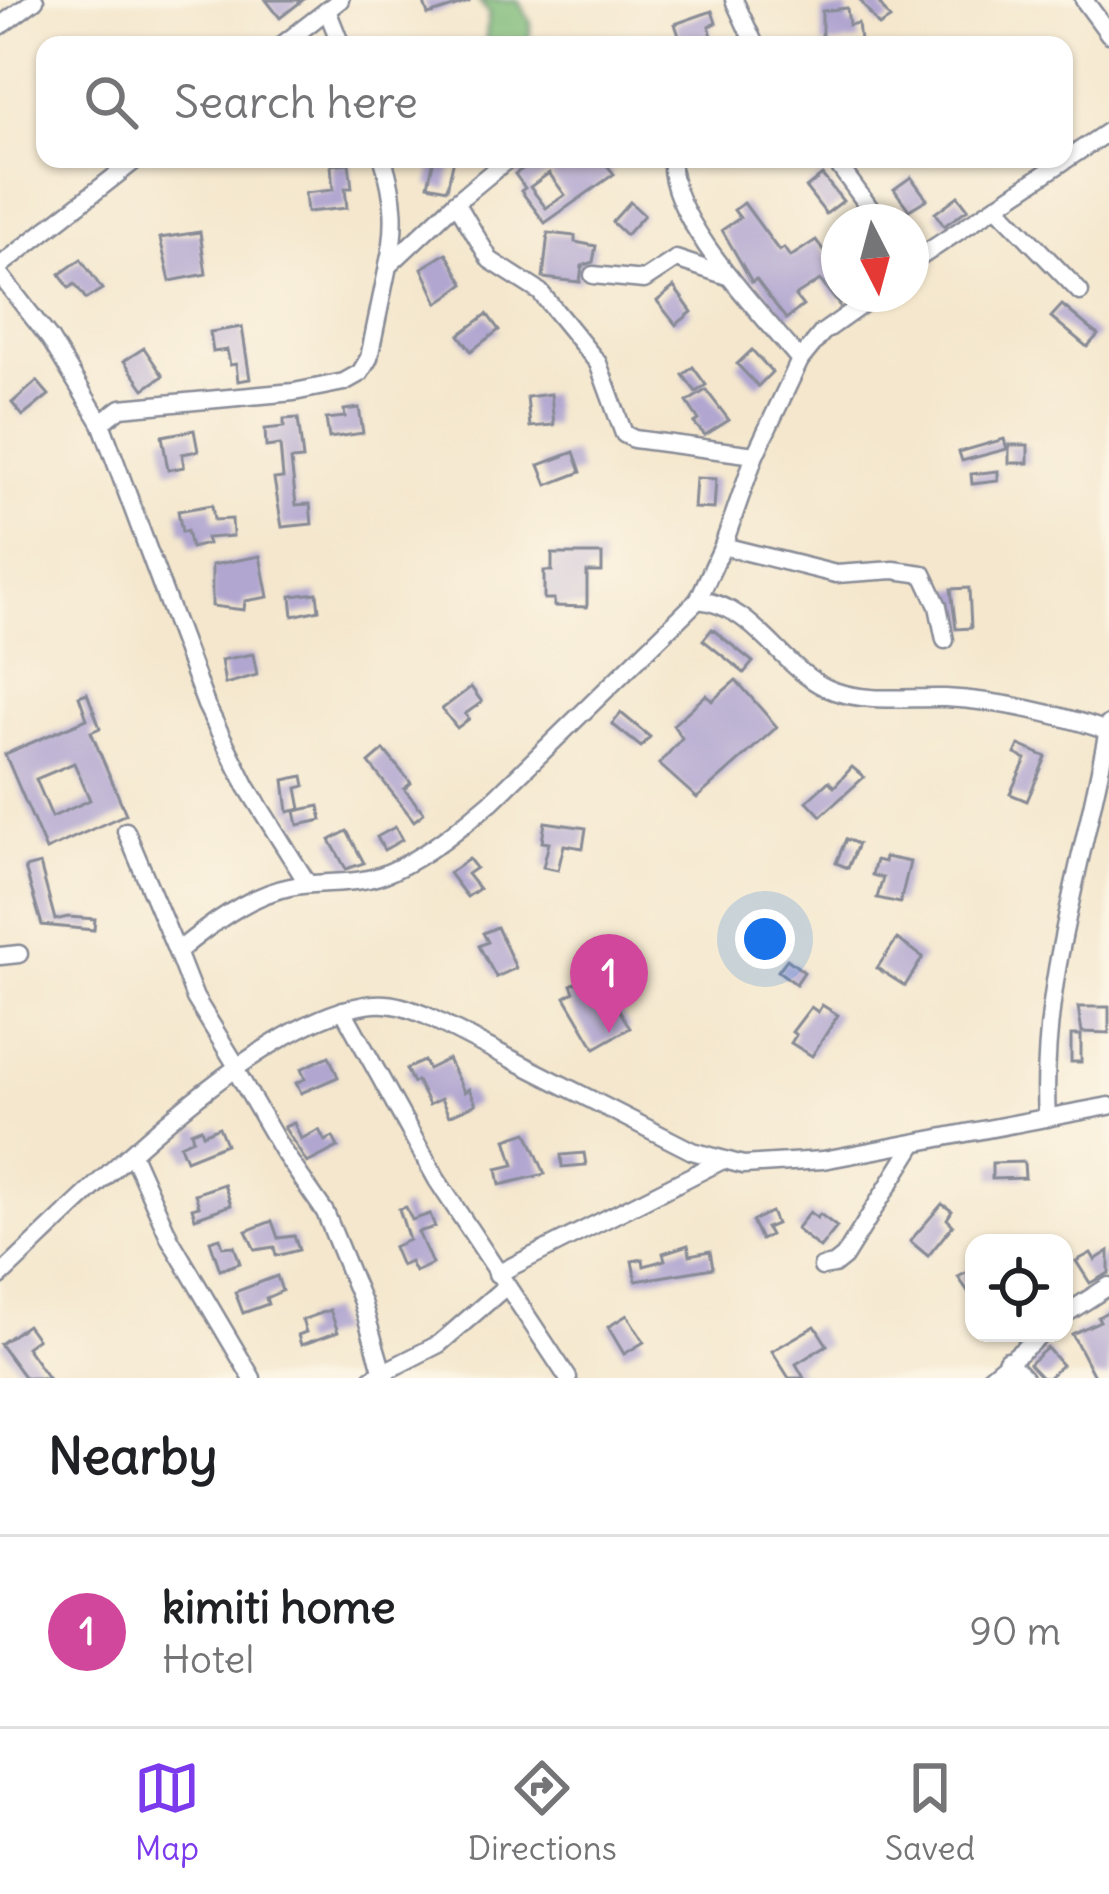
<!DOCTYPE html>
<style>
:root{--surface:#fff;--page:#f2f2f2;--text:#202124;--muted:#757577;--line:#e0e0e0;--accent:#7c3aed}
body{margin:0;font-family:Delius,sans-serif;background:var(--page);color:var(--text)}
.controls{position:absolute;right:36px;bottom:36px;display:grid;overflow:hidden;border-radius:24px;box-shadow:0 3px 9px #0004}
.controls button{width:108px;height:108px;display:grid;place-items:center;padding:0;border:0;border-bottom:3px solid var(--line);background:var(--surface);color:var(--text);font:60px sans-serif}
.compass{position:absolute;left:821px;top:204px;width:108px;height:108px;border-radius:50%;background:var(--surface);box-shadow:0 3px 9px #0004;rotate:174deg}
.you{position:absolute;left:765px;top:939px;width:42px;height:42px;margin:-30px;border:9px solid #fff;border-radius:50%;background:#1a73e8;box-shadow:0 0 0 18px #1a73e833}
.badge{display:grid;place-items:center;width:78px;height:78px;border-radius:50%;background:var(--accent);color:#fff;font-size:39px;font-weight:700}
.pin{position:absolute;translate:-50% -99px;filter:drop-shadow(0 3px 6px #0008)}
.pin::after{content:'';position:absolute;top:63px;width:42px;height:36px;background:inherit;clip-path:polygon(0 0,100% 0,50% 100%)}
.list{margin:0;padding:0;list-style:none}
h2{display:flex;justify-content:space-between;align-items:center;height:156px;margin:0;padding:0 48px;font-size:51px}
h2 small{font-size:39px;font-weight:400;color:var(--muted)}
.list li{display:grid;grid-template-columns:78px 1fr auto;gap:36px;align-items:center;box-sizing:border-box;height:192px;padding:0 48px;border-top:3px solid var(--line)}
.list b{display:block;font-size:45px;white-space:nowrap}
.list p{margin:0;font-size:39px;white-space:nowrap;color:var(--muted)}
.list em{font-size:39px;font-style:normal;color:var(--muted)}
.icon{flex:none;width:66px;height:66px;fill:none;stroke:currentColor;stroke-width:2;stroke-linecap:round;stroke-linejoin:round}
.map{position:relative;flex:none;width:1109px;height:1378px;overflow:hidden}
.search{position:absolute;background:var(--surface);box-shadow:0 3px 9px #0004;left:36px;right:36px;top:36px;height:132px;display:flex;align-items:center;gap:30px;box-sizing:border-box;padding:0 42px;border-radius:24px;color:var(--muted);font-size:45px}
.sheet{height:348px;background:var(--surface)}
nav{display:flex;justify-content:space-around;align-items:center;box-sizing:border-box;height:168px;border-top:3px solid var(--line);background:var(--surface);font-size:33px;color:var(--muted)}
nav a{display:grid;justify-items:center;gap:6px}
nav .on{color:var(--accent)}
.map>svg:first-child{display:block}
.forest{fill:#80bb7a;stroke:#4e756c;stroke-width:3}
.building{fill:#b0a6d0;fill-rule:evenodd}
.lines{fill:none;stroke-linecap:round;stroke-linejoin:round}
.minor-casing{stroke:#888b96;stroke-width:21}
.minor{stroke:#fff;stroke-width:16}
</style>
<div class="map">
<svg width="1109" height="1378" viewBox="0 0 1109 1378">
<rect width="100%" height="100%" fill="#fcf5e5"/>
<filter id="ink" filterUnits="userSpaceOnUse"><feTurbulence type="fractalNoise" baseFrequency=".00833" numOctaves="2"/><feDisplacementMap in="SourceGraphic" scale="24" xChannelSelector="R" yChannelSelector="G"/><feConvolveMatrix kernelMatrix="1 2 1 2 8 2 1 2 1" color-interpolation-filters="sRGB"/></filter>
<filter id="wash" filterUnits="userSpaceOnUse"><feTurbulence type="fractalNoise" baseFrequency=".004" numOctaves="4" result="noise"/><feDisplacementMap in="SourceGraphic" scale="48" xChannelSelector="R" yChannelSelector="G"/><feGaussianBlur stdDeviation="2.7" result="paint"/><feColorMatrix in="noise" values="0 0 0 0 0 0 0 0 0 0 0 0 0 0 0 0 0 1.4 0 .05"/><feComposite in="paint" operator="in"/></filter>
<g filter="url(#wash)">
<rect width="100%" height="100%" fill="#f4e7cd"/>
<!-- forest -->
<polygon class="forest" points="478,0 518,0 531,23 528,45 485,45 489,13"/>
<g id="blocks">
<!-- building -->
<g class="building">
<polygon points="266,0 303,0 280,18"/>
<polygon points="423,0 469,0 469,2 428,15"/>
<polygon points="860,0 877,0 890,19 879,26"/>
<polygon points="847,8 849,25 858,23 860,41 822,45 822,11"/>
<polygon points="712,11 716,23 709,26 712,36 682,45 675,24"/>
<polygon points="434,159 454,159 447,189 428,185"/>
<path d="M537 159H549L554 166 563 159H602L614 174 545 223 521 191 525 188 515 174ZM549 173 565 195 546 208 530 187Z"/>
<polygon points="349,163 352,188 345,188 347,208 307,212 305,193 333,190 331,165"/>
<polygon points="822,175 843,201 826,214 806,188"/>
<polygon points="911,177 927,199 909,210 894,189"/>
<polygon points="958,196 968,209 944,226 935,213"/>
<polygon points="630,202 644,215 626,235 612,222"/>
<polygon points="744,203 779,251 784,248 790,257 816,240 839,272 839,305 820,280 795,296 803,306 786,319 756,279 752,282 722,230 740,218 734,210"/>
<polygon points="200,232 206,274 170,281 160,238"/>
<polygon points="548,233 575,236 575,242 596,246 593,262 582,266 580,282 543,278"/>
<polygon points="446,253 464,284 438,303 422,268"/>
<polygon points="81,259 102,289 86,299 75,284 69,288 60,274"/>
<polygon points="674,287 692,312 676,325 657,301"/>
<polygon points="1062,305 1098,335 1087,347 1051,317"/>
<polygon points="487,314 499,330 471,351 459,335"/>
<polygon points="242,327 250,379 238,381 236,364 230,365 227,350 213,352 210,332"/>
<polygon points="144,348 163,376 144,389 124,361"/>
<polygon points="752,350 772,372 758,386 737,364"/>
<polygon points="693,367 706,385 696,392 683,375"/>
<polygon points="37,381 49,395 23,416 12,403"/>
<polygon points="706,390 729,420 705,435 694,423 699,420 687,402"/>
<polygon points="551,394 554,425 530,427 527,397"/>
<polygon points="359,408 363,433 329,438 326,419 345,417 344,410"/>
<polygon points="298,418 303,459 291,460 296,505 310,504 312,524 282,527 274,479 283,478 280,445 266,447 265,429 284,427 284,419"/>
<polygon points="194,430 198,451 182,454 184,467 168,470 162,436"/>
<polygon points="1004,439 1007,449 962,461 959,452"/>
<rect x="1009" y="445" width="19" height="18"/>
<polygon points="574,452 581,472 547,485 539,465"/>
<polygon points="998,471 998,481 972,484 971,474"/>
<polygon points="696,478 716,479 714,509 694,508"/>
<polygon points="212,505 214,520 232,519 233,536 206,538 208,544 191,548 187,531 182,532 178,511"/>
<polygon points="552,554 602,554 602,572 587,572 587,607 554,606 554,599 544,599 544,571 552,571"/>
<polygon points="260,556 268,597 245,601 244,610 212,606 212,565"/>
<polygon points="969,588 971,628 956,629 951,589"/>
<polygon points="317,593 319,610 293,616 291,596"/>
<polygon points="712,629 753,662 744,673 703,640"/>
<polygon points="253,654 257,675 225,684 221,660"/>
<polygon points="736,680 777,727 697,798 659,764 682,738 673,725 706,695 712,701"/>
<polygon points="471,687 482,702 465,714 469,719 457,728 442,709"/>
<path d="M87 693 100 728 91 732 126 814 46 850 5 754 87 719 79 696ZM74 763 90 800 52 817 36 779Z"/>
<polygon points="621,713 650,737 641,747 612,724"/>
<polygon points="1019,745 1046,757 1027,801 1010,794 1026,759 1015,754"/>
<polygon points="384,750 411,783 404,789 424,813 414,821 369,763"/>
<polygon points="852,767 864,777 821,816 807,801 829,781 834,787"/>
<polygon points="303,776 305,786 297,788 301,809 288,812 284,780"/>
<polygon points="319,806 322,820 298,825 295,811"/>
<polygon points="545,822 586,828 583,848 564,845 558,870 543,867 549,843 542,842"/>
<polygon points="395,827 402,840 384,850 377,837"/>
<polygon points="347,831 364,863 346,869 330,840"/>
<polygon points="846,839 858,844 848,868 836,863"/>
<polygon points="885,857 910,862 900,903 877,898 883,878 872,875 876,860 884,862"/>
<polygon points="469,859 476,868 467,874 479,889 467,897 449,873"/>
<polygon points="40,864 55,920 68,917 95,919 94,930 42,925 25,868"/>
<polygon points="497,927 516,968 496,977 479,946 488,942 483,933"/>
<polygon points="897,939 923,957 905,986 877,968"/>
<polygon points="787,959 804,972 796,984 778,971"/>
<polygon points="581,980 588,994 600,988 606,1001 612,998 630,1028 595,1048 565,997 574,992 571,985"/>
<polygon points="822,1005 838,1015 812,1056 791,1043 796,1035 792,1032 811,1007 818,1012"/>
<polygon points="1078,1007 1109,1007 1109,1033 1082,1032"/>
<rect x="1071" y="1035" width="10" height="27"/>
<polygon points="329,1056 338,1077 301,1093 296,1083 305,1079 301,1069"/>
<polygon points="448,1059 464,1092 469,1089 476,1104 449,1116 441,1099 429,1105 417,1081 413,1083 406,1069 424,1061 428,1069"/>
<polygon points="294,1123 301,1139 319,1130 325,1141 333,1137 338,1147 307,1163 284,1127"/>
<polygon points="219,1127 226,1144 186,1160 180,1145 193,1139 191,1132 201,1128 203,1134"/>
<polygon points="527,1132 545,1174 500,1185 497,1169 514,1165 506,1139"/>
<polygon points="584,1153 586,1165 562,1167 561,1155"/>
<polygon points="1024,1162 1025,1178 992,1179 992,1163"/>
<polygon points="224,1184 231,1205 195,1218 192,1208 199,1206 195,1194"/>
<polygon points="942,1204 952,1211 947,1219 953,1225 928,1256 910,1241"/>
<polygon points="406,1207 412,1220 430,1214 435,1227 418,1232 432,1264 415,1272 410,1262 401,1266 393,1247 409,1240 399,1209"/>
<polygon points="771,1212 776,1224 766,1228 770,1235 761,1240 752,1221"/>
<polygon points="810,1212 817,1218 820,1214 837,1227 820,1248 796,1229"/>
<polygon points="272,1221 278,1238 294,1236 299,1250 276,1256 274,1247 255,1250 246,1231"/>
<polygon points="220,1238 223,1247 234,1246 240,1263 220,1270 210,1241"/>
<polygon points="688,1245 690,1255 710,1251 713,1268 636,1281 632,1261 643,1259 644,1266 665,1260 663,1253"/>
<polygon points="1109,1251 1109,1273 1090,1283 1076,1261 1091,1253 1095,1260"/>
<polygon points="974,1269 974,1300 958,1277"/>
<polygon points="277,1276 282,1291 266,1298 268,1304 243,1313 235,1292"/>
<polygon points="330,1310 338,1332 301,1345 298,1335 306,1332 302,1320"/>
<polygon points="1109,1311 1109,1378 1095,1378 1072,1334 1100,1321 1098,1317"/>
<polygon points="627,1315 644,1342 624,1354 608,1327"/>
<polygon points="27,1325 37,1339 26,1347 48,1378 25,1378 0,1344"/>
<polygon points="815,1326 827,1345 796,1364 804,1378 789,1378 772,1351"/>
<polygon points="1047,1348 1062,1365 1048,1378 1042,1378 1029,1364"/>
</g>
</g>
</g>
<g filter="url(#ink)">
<use href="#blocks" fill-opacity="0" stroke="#888b96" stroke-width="3"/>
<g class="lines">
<defs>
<g id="minor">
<polyline points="734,0 755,45"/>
<polyline points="1084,0 1109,34"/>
<polyline points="327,10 341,45"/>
<polyline points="0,26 35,0"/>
<polyline points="282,45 340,0"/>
<path d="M383 159C395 196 397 228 388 265"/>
<path d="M672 159C666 217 763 315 800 360"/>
<polyline points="834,159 880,222"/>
<polyline points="456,202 490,260 540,292 598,363 624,434 634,439 755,455"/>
<polyline points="998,208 1080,292"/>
<polyline points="911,263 1109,131"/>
<polyline points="0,266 137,159"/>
<polyline points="0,275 50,339 101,423 206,705 247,787 308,884"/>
<polyline points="593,275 644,280 676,259 730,277"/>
<polyline points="101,423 121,408 294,392 344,382 360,373 369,358 388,266 456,202 508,159"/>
<polyline points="723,546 836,574 894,570 923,574 938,606 945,640"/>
<polyline points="698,600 723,546 755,455 800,360 822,333 877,294"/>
<polyline points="126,831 177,952"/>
<polyline points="0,956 19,954"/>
<polyline points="343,1010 437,1180 568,1378"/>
<path d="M238 1068 195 998 177 952C208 926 249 895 290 887 325 880 358 887 392 871 428 855 461 827 492 801L698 600C758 606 782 673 834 691 868 703 909 697 945 698 1000 701 1055 713 1108 731"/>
<polyline points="235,1069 282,1150 325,1212 362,1302 383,1373"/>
<path d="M1047 1118C1039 984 1086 855 1109 724"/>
<polyline points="132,1154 170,1239 252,1378"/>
<polyline points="822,1267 834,1265 844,1257 915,1143"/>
<polyline points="497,1274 723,1160"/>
<path d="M0 1276C84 1198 260 1014 374 1004 393 1002 410 1009 427 1016L692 1151 743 1165 823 1160 1109 1106"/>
<polyline points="1064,1315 1109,1286"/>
<polyline points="1007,1360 1024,1378"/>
<polyline points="372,1378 439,1344 505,1287"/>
<polyline points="989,1378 1043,1333"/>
</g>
</defs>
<!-- minor casing -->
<use href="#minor" class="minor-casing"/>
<!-- minor -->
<use href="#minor" class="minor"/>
</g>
</g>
</svg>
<div class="controls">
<button><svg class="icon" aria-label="locate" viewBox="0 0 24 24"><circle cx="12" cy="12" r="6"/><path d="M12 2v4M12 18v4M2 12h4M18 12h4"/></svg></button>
</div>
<svg class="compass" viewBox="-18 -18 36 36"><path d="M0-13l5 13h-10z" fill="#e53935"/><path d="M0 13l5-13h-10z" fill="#757577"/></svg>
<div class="you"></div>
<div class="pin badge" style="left:609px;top:1033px;background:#d1479c">1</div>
<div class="search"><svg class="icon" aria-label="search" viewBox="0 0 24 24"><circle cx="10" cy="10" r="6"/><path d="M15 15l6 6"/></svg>Search here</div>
</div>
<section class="sheet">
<h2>Nearby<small></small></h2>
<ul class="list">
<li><span class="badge" style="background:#d1479c">1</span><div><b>kimiti home</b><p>Hotel</p></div><em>90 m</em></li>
</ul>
</section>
<nav>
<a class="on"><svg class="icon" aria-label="map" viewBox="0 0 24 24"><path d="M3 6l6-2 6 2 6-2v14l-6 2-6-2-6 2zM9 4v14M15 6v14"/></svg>Map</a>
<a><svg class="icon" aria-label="directions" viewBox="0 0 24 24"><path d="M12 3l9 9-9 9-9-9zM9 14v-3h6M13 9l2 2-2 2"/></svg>Directions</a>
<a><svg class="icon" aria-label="saved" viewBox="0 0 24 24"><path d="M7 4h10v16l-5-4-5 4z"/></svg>Saved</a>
</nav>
